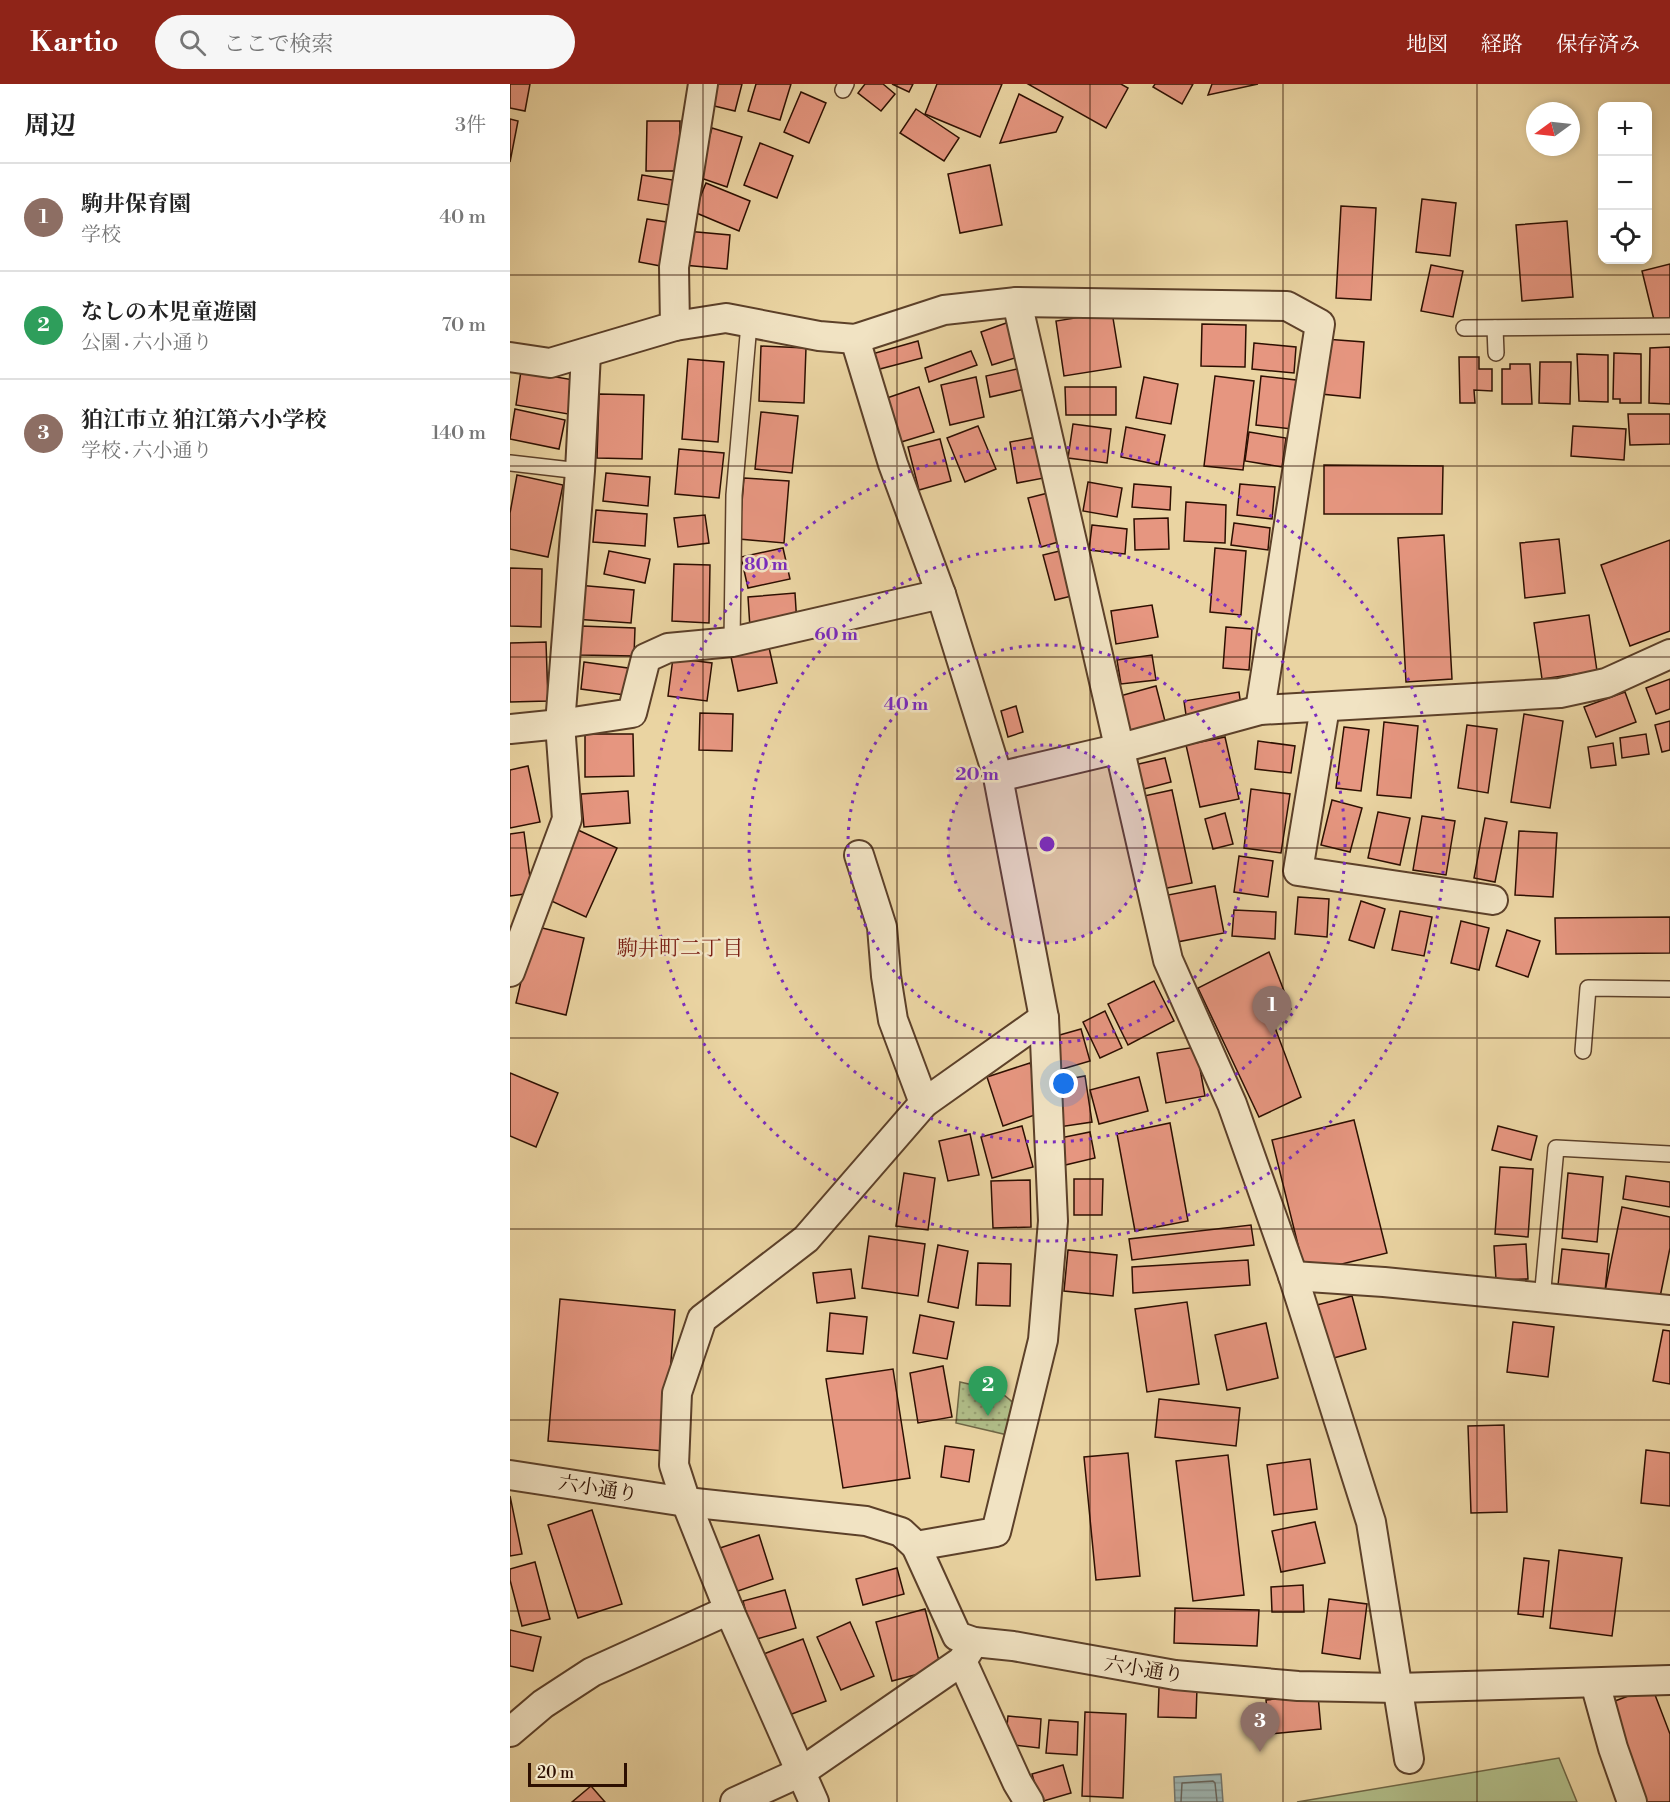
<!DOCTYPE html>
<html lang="ja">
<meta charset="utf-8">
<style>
:root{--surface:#fff;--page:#f6f6f6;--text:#222;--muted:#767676;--line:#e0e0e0;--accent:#8f2418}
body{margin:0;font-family:"Libre Bodoni","Noto Serif JP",serif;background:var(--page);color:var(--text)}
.controls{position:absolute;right:18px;top:18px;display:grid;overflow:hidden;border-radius:12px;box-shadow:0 3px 9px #0003}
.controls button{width:54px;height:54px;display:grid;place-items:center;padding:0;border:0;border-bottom:2px solid var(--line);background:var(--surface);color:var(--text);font:30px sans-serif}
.compass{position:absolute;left:1016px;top:18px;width:54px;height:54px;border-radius:50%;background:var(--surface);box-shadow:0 3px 9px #0003;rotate:255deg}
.scale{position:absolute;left:18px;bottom:15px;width:99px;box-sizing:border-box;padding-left:6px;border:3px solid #2d0f01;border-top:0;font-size:16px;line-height:21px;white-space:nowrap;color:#2d0f01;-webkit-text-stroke:4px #f1e3c3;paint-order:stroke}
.you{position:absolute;left:554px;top:1000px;width:21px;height:21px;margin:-15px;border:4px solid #fff;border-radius:50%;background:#1a73e8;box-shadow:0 0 0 9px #1a73e833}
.badge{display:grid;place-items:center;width:39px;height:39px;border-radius:50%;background:var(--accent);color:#fff;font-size:20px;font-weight:700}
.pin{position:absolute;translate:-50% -50px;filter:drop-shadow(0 2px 3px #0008)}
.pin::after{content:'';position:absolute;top:32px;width:21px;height:18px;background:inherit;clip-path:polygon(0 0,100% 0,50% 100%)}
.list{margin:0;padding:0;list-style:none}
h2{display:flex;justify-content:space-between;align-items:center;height:78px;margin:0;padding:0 24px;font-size:26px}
h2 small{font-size:20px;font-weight:400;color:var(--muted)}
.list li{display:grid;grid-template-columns:39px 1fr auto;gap:18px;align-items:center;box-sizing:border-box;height:108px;padding:0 24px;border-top:2px solid var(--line)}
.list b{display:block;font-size:22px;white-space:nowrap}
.list p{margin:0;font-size:20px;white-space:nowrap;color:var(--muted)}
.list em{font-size:20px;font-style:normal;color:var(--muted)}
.icon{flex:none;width:33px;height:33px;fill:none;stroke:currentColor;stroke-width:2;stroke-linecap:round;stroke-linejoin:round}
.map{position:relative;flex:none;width:1160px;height:1718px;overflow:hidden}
header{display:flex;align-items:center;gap:36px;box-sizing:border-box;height:84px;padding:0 30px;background:var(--accent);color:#fff}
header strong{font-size:28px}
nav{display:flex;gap:33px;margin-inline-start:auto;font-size:21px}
.search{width:420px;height:54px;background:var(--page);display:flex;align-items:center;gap:15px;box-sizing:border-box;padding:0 21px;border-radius:33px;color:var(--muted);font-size:22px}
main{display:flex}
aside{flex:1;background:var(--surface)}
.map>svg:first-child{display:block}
.green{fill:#b1be89;stroke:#6f6645;stroke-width:1.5}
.park{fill:url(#park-dots);stroke:#6f6645;stroke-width:1.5}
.water{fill:url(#water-rules);stroke:#70736b;stroke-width:1.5}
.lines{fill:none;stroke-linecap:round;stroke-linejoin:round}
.shore{stroke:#65625a;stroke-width:1.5}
.building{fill:#e69680;stroke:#2d0f01;stroke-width:1.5}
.lane-casing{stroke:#5c4029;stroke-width:18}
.street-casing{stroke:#5c4029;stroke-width:32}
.lane{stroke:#f1e3c3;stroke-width:15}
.street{stroke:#f1e3c3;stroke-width:28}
.grid{fill:none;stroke:#2d0f01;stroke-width:1.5;stroke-opacity:0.55}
.ring{fill:none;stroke:#7b2cbf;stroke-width:3;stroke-dasharray:3 6}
.labels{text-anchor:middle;stroke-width:5;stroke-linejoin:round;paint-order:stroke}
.street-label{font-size:20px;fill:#2d0f01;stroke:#f1e3c3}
.neighbourhood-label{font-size:21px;fill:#7a1f14;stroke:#f1e3c3}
.centre{fill:#7b2cbf;stroke:#f1e3c3;stroke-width:3}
.ring-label{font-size:18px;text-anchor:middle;font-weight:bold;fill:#7b2cbf;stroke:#f1e3c3;stroke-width:5;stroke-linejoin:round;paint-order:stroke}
</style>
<header>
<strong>Kartio</strong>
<div class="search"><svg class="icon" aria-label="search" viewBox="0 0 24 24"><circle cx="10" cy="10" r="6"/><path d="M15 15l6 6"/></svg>ここで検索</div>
<nav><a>地図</a><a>経路</a><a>保存済み</a></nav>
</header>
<main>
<aside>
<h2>周辺<small>3件</small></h2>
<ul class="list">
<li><span class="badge" style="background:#8d6e63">1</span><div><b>駒井保育園</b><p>学校</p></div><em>40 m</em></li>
<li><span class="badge" style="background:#2e9e5b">2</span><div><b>なしの木児童遊園</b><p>公園 · 六小通り</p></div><em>70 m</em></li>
<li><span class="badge" style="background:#8d6e63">3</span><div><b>狛江市立 狛江第六小学校</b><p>学校 · 六小通り</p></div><em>140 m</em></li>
</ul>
</aside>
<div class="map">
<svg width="1160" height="1718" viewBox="0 0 1160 1718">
<defs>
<pattern id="park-dots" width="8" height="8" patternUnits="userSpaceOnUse" patternTransform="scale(1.5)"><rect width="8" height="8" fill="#b1be89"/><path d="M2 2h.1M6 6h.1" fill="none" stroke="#99a274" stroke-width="1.8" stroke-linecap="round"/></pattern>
<pattern id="water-rules" width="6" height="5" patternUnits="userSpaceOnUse" patternTransform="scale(1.5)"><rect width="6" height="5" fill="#9db5b2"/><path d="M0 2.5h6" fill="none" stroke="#889a97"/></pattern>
</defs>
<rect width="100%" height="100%" fill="#ead4a2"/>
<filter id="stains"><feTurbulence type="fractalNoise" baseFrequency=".00333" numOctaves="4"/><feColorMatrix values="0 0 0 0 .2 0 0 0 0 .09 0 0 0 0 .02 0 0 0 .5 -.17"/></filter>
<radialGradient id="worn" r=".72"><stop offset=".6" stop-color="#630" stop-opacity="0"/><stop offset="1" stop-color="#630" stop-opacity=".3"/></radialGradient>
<!-- green -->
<polygon class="green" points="1049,1674 1067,1718 787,1718"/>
<!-- park -->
<polygon class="park" points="450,1298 489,1307 511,1325 502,1352 446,1339"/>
<!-- water -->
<polygon class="water" points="711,1690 713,1718 665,1718 664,1693"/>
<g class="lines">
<!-- shore -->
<polyline class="shore" points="671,1718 672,1699 703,1697 705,1699 707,1718"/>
</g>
<!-- building -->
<g class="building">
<polygon points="0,0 20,0 15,27 0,24"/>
<polygon points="201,0 232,0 225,27 196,20"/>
<polygon points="246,0 281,0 270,36 238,27"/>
<polygon points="355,0 373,0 385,10 371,27 348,9"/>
<polygon points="382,0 403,0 399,8"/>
<polygon points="427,0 492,0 470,53 415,30"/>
<polygon points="518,0 611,0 618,4 596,44"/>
<polygon points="645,0 683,0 672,20 643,3"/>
<polygon points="702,0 748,0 698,11"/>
<polygon points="291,8 316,19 299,59 274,48"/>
<polygon points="509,10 553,33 546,48 490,59"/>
<polygon points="406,25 449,54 434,77 390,49"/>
<polygon points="0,35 8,37 0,78"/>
<polygon points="137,37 170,37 169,87 136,87"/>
<polygon points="202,44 232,53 217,103 188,93"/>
<polygon points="250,59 283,72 267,114 234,101"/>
<polygon points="480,81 492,141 450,149 438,90"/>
<polygon points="132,91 169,97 165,122 128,116"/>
<polygon points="196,99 240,117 229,147 184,128"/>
<polygon points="912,115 946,119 940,172 906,168"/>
<polygon points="831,122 866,124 861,216 826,214"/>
<polygon points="137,135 163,139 156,183 129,178"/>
<polygon points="1057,137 1063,213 1012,217 1006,141"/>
<polygon points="176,147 220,151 217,185 173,181"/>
<polygon points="1160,180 1160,237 1145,240 1132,187"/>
<polygon points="921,181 953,187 943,233 911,227"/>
<polygon points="602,228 611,283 554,292 546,237"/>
<polygon points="499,238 511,272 482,281 471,248"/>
<polygon points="692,240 736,241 735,283 691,282"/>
<polygon points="815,255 854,258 850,314 811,310"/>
<polygon points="408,257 412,274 366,286 362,270"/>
<polygon points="744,259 786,263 784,289 742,285"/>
<polygon points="251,262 296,264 294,319 249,317"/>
<polygon points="1160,263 1160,320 1139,319 1140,264"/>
<polygon points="461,267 467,281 419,298 415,284"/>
<polygon points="1104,269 1131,270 1131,319 1110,319 1110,315 1103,315"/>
<polygon points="1067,270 1098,271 1098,318 1069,317"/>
<polygon points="949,273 969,273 969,285 982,285 982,307 964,306 965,319 950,319"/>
<polygon points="178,275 214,278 208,358 172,355"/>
<polygon points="1030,278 1061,278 1060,320 1029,319"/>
<polygon points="1000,280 1020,280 1022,320 992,320 992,285 1000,285"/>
<polygon points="520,282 524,303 480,313 476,292"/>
<polygon points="11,287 64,296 58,330 6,321"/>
<polygon points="705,292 744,297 733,386 694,382"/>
<polygon points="751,292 786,296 782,345 746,341"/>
<polygon points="466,293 474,333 440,341 431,301"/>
<polygon points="634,293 668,300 661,340 626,334"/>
<polygon points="409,303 424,348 388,359 374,315"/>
<polygon points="555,303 606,303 606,331 556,331"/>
<polygon points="89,310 134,311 132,375 87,374"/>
<polygon points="5,325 55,336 49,365 0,355"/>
<polygon points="251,328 288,332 282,389 245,385"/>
<polygon points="1118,330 1160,330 1160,360 1120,361"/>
<polygon points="563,340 601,345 597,379 558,374"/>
<polygon points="468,342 486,385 455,398 437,354"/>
<polygon points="1063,342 1116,345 1114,376 1061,372"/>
<polygon points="616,343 655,351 649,381 611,373"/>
<polygon points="739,348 776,354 772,383 735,377"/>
<polygon points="527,353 534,394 507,399 500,358"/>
<polygon points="430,355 441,397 409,406 398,363"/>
<polygon points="169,365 214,369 209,414 165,410"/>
<polygon points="814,381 933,382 932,430 814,430"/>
<polygon points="96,389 140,393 138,422 93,417"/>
<polygon points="7,391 53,401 38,473 0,465 0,429"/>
<polygon points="234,394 279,397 274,459 229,455"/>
<polygon points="578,398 612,404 607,433 573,427"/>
<polygon points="624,400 661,403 660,426 622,423"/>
<polygon points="730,400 765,403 762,435 727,431"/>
<polygon points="542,408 555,456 531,463 518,414"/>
<polygon points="676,418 716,421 715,459 674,457"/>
<polygon points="86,426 137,430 135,462 83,458"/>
<polygon points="195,431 199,459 168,463 164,434"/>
<polygon points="658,434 659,465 625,466 624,435"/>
<polygon points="724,439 760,444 758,466 721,461"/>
<polygon points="582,441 617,445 615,470 579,466"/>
<polygon points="934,451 942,595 896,598 888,454"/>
<polygon points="1049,455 1055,509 1015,514 1010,459"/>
<polygon points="1160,456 1160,547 1120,562 1091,481"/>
<polygon points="273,464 280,495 238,504 231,473"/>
<polygon points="705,464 736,467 731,531 700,528"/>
<polygon points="558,465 570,510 545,516 533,471"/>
<polygon points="99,467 140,475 135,499 94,490"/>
<polygon points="164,480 200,481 199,539 162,537"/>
<polygon points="0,484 32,485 31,543 0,542"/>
<polygon points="67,501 124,506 121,539 64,535"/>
<polygon points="285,509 287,541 240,544 238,513"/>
<polygon points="642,521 648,553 606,560 601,527"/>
<polygon points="1079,531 1087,587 1032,595 1024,539"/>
<polygon points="71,542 125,544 124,572 70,571"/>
<polygon points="716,543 742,545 739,586 713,584"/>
<polygon points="36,558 38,617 0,618 0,559"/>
<polygon points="258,559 267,599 228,607 220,568"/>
<polygon points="642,571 646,596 611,600 607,576"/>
<polygon points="163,574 202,579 197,617 158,612"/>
<polygon points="74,578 125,585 122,612 71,605"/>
<polygon points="1160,595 1160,625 1146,630 1136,604"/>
<polygon points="646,602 657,645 621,655 610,612"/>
<polygon points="729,608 732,629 677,638 674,617"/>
<polygon points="1115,608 1126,638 1086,653 1074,623"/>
<polygon points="506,622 513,648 498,653 491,627"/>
<polygon points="190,629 223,630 222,667 189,666"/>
<polygon points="1014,630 1053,637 1040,724 1001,718"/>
<polygon points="1160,637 1160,666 1152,668 1145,641"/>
<polygon points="874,638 908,642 901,714 867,711"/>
<polygon points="957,641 987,645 978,709 948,704"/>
<polygon points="834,643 859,646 851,707 826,704"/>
<polygon points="75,650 123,650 124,692 75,693"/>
<polygon points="1136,650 1139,670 1112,674 1110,654"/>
<polygon points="715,653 729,715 690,723 676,661"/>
<polygon points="748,657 785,662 781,689 745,685"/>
<polygon points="1103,659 1106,681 1081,684 1078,663"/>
<polygon points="655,674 661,698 626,707 620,682"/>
<polygon points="18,682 30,738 0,744 0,686"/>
<polygon points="741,705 780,710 771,769 734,764"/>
<polygon points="662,706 682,799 652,805 634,712"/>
<polygon points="118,707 120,739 74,743 71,710"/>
<polygon points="822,716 852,724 840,768 811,761"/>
<polygon points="868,728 900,734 890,781 858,774"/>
<polygon points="715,729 723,760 703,765 695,735"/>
<polygon points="912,732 945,737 936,791 903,786"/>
<polygon points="975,734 997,738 985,798 964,794"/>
<polygon points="68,746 107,764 76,833 37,815"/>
<polygon points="1009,747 1047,749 1043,813 1005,811"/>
<polygon points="14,748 22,809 0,812 0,750"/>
<polygon points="729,772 763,777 758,813 724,808"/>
<polygon points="705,802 714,849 667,858 658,811"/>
<polygon points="788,813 819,815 817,853 785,850"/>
<polygon points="851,817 875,825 864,864 839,856"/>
<polygon points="724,826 766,828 765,855 722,852"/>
<polygon points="890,827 922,833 914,872 882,866"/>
<polygon points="1160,833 1160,869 1046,870 1045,834"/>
<polygon points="951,837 979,844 969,886 941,879"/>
<polygon points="24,842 74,854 56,931 6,919"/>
<polygon points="997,846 1030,857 1018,893 986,882"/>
<polygon points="759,868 781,925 761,933 791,1013 749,1033 688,904"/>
<polygon points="644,897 664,937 618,961 598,920"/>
<polygon points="595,927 612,964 590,974 573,938"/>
<polygon points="571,945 580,977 549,986 539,954"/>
<polygon points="686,963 695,1012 656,1019 647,969"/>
<polygon points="520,979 536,1027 493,1042 477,993"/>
<polygon points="0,989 48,1009 26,1063 0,1052"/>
<polygon points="575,992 582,1038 549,1043 542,998"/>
<polygon points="629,993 638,1027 589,1040 580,1006"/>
<polygon points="844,1036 877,1169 795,1189 762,1056"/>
<polygon points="660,1039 678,1137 625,1147 607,1050"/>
<polygon points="512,1042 523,1083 482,1094 471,1053"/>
<polygon points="988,1042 1027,1052 1021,1076 982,1066"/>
<polygon points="580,1048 585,1074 551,1082 545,1055"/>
<polygon points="460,1050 469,1091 438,1097 429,1057"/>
<polygon points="990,1083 1023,1085 1018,1153 985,1150"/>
<polygon points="394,1089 425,1094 418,1146 386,1142"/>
<polygon points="1058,1089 1093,1093 1087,1158 1052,1154"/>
<polygon points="1116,1092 1160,1098 1160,1123 1113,1115"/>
<polygon points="564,1095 593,1095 592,1131 564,1131"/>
<polygon points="520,1096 521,1143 483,1144 481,1097"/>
<polygon points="1112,1123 1160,1133 1160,1164 1149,1218 1095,1207"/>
<polygon points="741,1141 744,1161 622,1176 619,1155"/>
<polygon points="359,1152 415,1160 408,1212 352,1204"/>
<polygon points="1016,1160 1018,1195 986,1196 984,1162"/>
<polygon points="428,1161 458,1167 448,1224 418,1218"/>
<polygon points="1052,1165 1099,1170 1095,1207 1048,1201"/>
<polygon points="558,1166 607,1171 603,1212 554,1207"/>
<polygon points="738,1176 740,1201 623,1209 622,1183"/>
<polygon points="468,1179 501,1180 500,1222 466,1221"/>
<polygon points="341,1185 345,1214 307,1219 303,1189"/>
<polygon points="842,1212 856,1265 813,1277 799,1223"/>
<polygon points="50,1215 165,1226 154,1367 38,1357"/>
<polygon points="677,1218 689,1300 637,1308 625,1225"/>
<polygon points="320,1229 357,1233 353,1270 317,1267"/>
<polygon points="410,1231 444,1238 437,1275 403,1269"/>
<polygon points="1003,1238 1044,1243 1038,1293 997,1288"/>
<polygon points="756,1239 768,1294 717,1306 705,1251"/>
<polygon points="1153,1246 1160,1247 1160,1300 1143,1297"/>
<polygon points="433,1282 442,1333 408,1339 400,1289"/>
<polygon points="383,1285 400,1394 333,1404 316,1295"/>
<polygon points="649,1315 730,1324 726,1362 645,1353"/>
<polygon points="994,1341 997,1428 961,1429 958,1342"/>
<polygon points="435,1362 464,1366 459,1398 431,1393"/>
<polygon points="1136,1366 1160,1369 1160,1422 1131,1419"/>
<polygon points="618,1369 630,1492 586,1496 574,1373"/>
<polygon points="718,1371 734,1511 683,1517 666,1377"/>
<polygon points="800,1375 807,1425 764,1431 757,1381"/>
<polygon points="0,1412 12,1470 0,1472"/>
<polygon points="82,1426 112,1520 68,1534 38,1441"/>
<polygon points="805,1438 815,1479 771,1488 762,1447"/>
<polygon points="249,1451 263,1495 222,1509 207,1465"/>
<polygon points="1049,1466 1112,1474 1102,1552 1040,1544"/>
<polygon points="1014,1474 1039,1477 1033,1533 1008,1530"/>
<polygon points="25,1478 40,1535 12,1542 0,1496 0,1485"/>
<polygon points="387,1484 394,1510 353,1521 346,1495"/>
<polygon points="793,1501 794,1528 762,1528 761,1503"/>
<polygon points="275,1506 286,1544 243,1556 233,1517"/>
<polygon points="819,1515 857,1520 850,1575 812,1569"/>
<polygon points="665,1524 749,1526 747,1562 664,1559"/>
<polygon points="415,1525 431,1584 382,1597 366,1538"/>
<polygon points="340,1538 364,1592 331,1606 307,1553"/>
<polygon points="0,1546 31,1553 23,1587 0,1582"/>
<polygon points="293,1555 316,1617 274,1633 251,1571"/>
<polygon points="649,1603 687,1604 686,1634 648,1633"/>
<polygon points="1142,1603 1160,1650 1160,1718 1134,1718 1097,1620"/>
<polygon points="808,1611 811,1645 759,1650 756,1616"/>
<polygon points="575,1628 616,1630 613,1714 572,1712"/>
<polygon points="498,1632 531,1635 529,1664 495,1660"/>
<polygon points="539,1636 568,1638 567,1671 536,1669"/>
<polygon points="553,1681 561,1709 530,1718 522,1690"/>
<polygon points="81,1702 95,1718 62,1718"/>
</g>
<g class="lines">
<defs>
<g id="lane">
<polyline points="333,6 336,0"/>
<polyline points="954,244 1160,242"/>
<polyline points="985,244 986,269"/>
<polyline points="0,379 70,387"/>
<polyline points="222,558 224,411 239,240"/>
<polyline points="1073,967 1078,904 1160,905"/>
<polyline points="1032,1215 1046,1064 1160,1070"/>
</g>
<g id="street">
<polyline points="507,218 658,876 722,1020 783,1192 861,1438 899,1675"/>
<polyline points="165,242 216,234 309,252 345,255 434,226 507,218 777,222 810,240 750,626"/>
<polyline points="345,255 383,380 431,510 488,693 534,934 543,1137 533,1256 486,1448 406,1462"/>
<polyline points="0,273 40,279 165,242 164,183 193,0"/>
<polyline points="815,623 788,787 983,816"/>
<polyline points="0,645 50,640 122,629 136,574 158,564 222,558 431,510"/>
<polyline points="488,693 611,664 750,626 1050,609 1096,599 1160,570"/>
<polyline points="349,771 372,843 376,892 383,936 414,1019"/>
<polyline points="0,888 57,735 50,640 70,387 76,269"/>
<polyline points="783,1192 874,1198 1160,1226"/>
<polyline points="0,1391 176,1418 356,1437 391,1448 406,1462 447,1552 464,1558 503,1562 665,1591 788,1602 887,1604 1160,1596"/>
<polyline points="452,1577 507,1698 519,1718"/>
<polyline points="1085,1599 1103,1664 1122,1718"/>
<polyline points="0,1648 33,1620 82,1588 219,1526"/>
<polyline points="225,1718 291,1688 452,1577 464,1558"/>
<polyline points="304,1718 219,1526 176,1418 164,1381 167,1309 192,1235 296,1155 414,1019 534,934"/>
</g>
</defs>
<!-- lane casing -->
<use href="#lane" class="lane-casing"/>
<!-- street casing -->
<use href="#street" class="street-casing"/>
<!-- lane -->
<use href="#lane" class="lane"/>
<!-- street -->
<use href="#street" class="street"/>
</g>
<!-- grid -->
<path class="grid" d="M193 0V1718M387 0V1718M580 0V1718M773 0V1718M967 0V1718M0 191H1160M0 382H1160M0 573H1160M0 764H1160M0 954H1160M0 1145H1160M0 1336H1160M0 1527H1160"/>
<!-- distance rings -->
<circle cx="537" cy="760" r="99" fill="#7b2cbf" fill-opacity=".12"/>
<g class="ring">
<circle cx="537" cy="760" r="99"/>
<circle cx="537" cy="760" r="199"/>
<circle cx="537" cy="760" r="298"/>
<circle cx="537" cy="760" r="397"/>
</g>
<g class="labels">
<!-- street labels -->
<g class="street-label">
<text transform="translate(88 1404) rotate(9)" y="7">六小通り</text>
<text transform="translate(634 1585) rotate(9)" y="7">六小通り</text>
</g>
<!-- neighbourhood labels -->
<g class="neighbourhood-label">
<text x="170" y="871">駒井町二丁目</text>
</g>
</g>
<circle cx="537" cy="760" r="9" class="centre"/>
<g class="ring-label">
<text x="256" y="486">80 m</text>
<text x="326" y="556">60 m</text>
<text x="396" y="626">40 m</text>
<text x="467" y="696">20 m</text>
</g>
<rect width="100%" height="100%" filter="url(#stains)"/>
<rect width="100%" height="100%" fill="url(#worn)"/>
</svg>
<div class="controls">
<button>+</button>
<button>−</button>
<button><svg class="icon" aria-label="locate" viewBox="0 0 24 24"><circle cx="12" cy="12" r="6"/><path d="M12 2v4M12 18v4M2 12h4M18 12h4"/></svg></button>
</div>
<svg class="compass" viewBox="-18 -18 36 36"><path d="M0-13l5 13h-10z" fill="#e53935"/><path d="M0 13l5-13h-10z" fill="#767676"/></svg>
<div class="scale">20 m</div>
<div class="you"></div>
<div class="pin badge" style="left:762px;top:952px;background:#8d6e63">1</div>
<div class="pin badge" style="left:478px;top:1332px;background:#2e9e5b">2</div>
<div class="pin badge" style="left:750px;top:1668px;background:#8d6e63">3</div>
</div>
</main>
